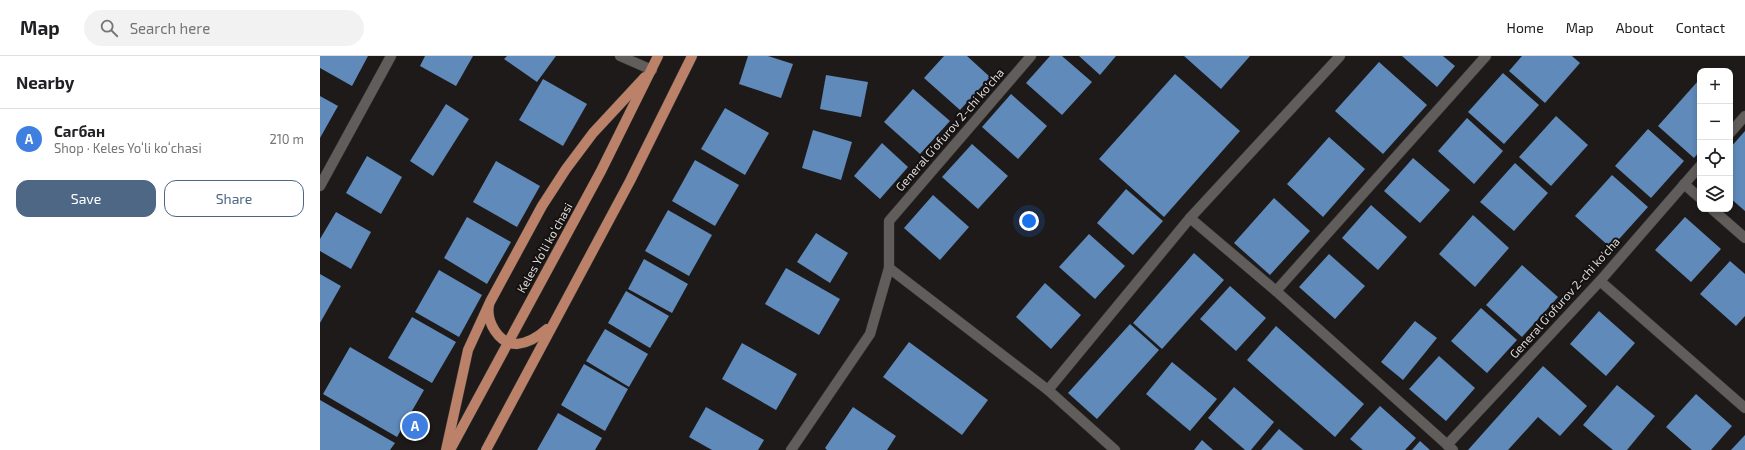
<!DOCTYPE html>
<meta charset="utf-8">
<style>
:root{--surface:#fff;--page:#f2f2f2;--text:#202124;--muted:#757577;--line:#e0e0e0;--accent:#4d6785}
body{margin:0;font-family:"Exo 2",sans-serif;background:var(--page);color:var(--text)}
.controls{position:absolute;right:12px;top:12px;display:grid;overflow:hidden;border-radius:8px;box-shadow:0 2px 6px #0003}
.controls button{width:36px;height:36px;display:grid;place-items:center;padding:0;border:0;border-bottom:1px solid var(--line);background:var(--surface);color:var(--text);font:20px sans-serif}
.you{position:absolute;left:709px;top:165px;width:14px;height:14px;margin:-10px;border:3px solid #fff;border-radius:50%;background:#1a73e8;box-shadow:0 0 0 6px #1a73e833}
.badge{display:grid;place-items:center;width:26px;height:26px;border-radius:50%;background:var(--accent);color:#fff;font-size:13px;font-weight:700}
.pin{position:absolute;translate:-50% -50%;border:2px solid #fff;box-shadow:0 1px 4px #0006}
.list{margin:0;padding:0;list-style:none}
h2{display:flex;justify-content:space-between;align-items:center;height:52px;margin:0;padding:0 16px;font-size:17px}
h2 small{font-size:13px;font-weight:400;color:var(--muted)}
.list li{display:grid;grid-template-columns:26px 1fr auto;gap:12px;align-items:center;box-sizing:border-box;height:60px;padding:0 16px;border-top:1px solid var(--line)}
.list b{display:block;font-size:15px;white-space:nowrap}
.list p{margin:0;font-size:13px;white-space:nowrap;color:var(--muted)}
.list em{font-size:13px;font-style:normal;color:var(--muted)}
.actions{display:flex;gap:8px;padding:12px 16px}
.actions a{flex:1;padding:9px 0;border:1px solid var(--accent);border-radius:12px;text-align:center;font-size:14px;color:var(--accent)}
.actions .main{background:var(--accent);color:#fff}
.icon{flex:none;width:22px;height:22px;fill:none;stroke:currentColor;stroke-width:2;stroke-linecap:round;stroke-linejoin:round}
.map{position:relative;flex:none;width:1425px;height:394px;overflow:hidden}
header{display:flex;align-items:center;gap:24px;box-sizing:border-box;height:56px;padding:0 20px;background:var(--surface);border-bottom:1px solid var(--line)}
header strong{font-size:19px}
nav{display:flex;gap:22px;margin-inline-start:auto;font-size:14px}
.search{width:280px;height:36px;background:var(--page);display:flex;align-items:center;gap:10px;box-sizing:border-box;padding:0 14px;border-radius:22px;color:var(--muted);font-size:15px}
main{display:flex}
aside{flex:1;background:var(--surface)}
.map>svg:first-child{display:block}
.building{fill:#5f8aba}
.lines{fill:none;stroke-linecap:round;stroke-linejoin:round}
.minor-casing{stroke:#363534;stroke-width:11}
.major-casing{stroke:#363534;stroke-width:11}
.minor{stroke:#605d5b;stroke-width:10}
.major{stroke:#bb8269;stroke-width:10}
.labels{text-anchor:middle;stroke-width:4;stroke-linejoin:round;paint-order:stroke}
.street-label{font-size:12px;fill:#dddbda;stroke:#141110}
</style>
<header>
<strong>Map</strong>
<div class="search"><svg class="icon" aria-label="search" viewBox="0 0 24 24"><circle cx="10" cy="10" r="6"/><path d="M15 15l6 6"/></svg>Search here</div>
<nav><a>Home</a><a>Map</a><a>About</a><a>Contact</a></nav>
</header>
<main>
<aside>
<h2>Nearby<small></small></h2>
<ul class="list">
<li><span class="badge" style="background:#3f7fe0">A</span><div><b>Сагбан</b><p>Shop · Keles Yoʻli koʻchasi</p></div><em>210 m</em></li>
</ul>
<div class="actions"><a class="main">Save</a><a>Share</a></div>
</aside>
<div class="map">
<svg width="1425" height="394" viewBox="0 0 1425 394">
<rect width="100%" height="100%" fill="#1d1a19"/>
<!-- building -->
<g class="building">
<polygon points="0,0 48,0 32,30 0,12"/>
<polygon points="105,0 153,0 136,30 100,10"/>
<polygon points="187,0 236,0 217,26 184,3"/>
<polygon points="428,0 448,0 473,8 461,42 419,28"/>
<polygon points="624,0 647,0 670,21 640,54 604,22"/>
<polygon points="730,0 742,0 772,26 742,59 706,27"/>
<polygon points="759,0 796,0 780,19"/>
<polygon points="864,0 930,0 901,33"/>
<polygon points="1082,0 1123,0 1135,10 1117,31"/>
<polygon points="1202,0 1252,0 1260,7 1225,47 1189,15"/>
<polygon points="1059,6 1107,49 1063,98 1015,55"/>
<polygon points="1183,17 1219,49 1184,88 1148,56"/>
<polygon points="855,18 920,75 844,161 779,103"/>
<polygon points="506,19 548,26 541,61 500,53"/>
<polygon points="223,23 267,48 243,90 199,64"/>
<polygon points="1378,25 1380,27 1380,95 1374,102 1338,70"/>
<polygon points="593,33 630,65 600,98 564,66"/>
<polygon points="691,38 727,70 698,103 662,71"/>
<polygon points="0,40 18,50 0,82"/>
<polygon points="126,48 149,63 113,120 90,105"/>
<polygon points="405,52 449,77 425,119 381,93"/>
<polygon points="1236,60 1268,89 1231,130 1199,101"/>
<polygon points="1147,62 1183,95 1154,128 1118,95"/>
<polygon points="1328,73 1364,105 1331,142 1295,110"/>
<polygon points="493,74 532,86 521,124 482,112"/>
<polygon points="1425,75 1425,155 1410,142 1410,92"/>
<polygon points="1009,81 1045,113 1003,161 967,128"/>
<polygon points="562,87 588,111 560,143 534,120"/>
<polygon points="652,88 688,120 658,153 622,121"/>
<polygon points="47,100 82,121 61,158 26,137"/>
<polygon points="1093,102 1130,134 1100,167 1064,135"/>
<polygon points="375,104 419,129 395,170 352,145"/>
<polygon points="176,105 220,130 197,171 153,146"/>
<polygon points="1195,107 1228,137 1194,175 1160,146"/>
<polygon points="1292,119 1328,151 1291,192 1255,160"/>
<polygon points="806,133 843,165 813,199 777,167"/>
<polygon points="613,139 649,171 620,204 584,172"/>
<polygon points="954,142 990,175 950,219 914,187"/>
<polygon points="1051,149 1087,181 1058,214 1022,182"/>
<polygon points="348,154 392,179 369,220 325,195"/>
<polygon points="16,156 51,176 31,213 0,195 0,183"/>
<polygon points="1153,159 1189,192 1155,231 1119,198"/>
<polygon points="147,161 191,186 167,228 124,202"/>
<polygon points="1365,161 1401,193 1371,226 1335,194"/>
<polygon points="496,177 528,197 510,227 477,206"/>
<polygon points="769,178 805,210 775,243 739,211"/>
<polygon points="874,197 904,224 842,293 813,267"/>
<polygon points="1009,198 1045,230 1015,263 979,231"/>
<polygon points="324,203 368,228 352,257 308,233"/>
<polygon points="1410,205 1425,218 1425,260 1416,270 1380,238"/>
<polygon points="1202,209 1238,241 1202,281 1166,249"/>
<polygon points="466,212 520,243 499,279 445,248"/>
<polygon points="119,214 162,239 139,281 95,256"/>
<polygon points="0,218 21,230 0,267"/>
<polygon points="725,227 761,259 731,293 696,261"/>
<polygon points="910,230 946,262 916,295 880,263"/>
<polygon points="306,235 349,260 330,292 288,267"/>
<polygon points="1161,252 1197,284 1167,317 1131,285"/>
<polygon points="1279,255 1315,287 1286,320 1250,288"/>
<polygon points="92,261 136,286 112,327 68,302"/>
<polygon points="1095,265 1117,282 1083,324 1061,306"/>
<polygon points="810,268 839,294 777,363 748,337"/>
<polygon points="956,270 1044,348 1015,381 927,304"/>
<polygon points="285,273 328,298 309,331 266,305"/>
<polygon points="589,286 668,344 642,379 563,321"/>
<polygon points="422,287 477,318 456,354 402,323"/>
<polygon points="30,291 104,334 77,381 3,338"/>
<polygon points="1119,300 1155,332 1126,365 1089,333"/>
<polygon points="852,306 897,343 870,375 826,338"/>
<polygon points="264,308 308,333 285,375 241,349"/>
<polygon points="1223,310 1267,350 1240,380 1218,361 1188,394 1148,394"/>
<polygon points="1297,329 1335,360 1307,394 1293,394 1263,369"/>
<polygon points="914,331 954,366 931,394 925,394 888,362"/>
<polygon points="1376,338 1412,370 1391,394 1372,394 1346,371"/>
<polygon points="0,344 75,387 70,394 0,394"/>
<polygon points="1060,350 1096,382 1085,394 1043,394 1030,383"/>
<polygon points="386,351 444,384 438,394 392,394 369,381"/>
<polygon points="533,351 576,380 567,394 507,394 505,392"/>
<polygon points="238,357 282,382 275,394 217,394"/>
<polygon points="959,373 984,394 941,394"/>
<polygon points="1425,379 1425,394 1411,394"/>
<polygon points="882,384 893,394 874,394"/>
<polygon points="1100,385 1110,394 1092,394"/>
</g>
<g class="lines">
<defs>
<g id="minor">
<polyline points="300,0 332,14"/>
<polyline points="1410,77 1425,60"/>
<polyline points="1364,128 1380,142"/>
<polyline points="0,130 71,0"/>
<polyline points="1392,153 1425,182"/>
<polyline points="870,162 956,235 1133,394"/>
<polyline points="569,212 728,334 795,394"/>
<polyline points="1280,225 1425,352"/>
<polyline points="956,235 1166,0"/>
<polyline points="728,334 870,162 1020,0"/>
<polyline points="1127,389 1280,225 1380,110"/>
<polyline points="471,394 550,278 569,212 569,165 711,0"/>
</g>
<g id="major">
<path d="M169 249C166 265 178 288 197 288 209 287 218 281 227 273"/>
<polyline points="126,394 148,294 170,246 222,150 246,113 273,77 325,21"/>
<polyline points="130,394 281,115 338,0"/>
<polyline points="166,394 310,125 372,0"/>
</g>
</defs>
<!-- minor casing -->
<use href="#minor" class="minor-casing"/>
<!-- major casing -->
<use href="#major" class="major-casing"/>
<!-- minor -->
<use href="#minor" class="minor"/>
<!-- major -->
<use href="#major" class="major"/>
</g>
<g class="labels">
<!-- street labels -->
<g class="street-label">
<text transform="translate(630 74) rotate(-49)" y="4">General G'ofurov 2-chi ko'cha</text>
<text transform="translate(225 192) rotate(-61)" y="4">Keles Yoʻli koʻchasi</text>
<text transform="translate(1245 242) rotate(-48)" y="4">General G'ofurov 2-chi ko'cha</text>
</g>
</g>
</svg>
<div class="controls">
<button>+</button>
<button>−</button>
<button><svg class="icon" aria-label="locate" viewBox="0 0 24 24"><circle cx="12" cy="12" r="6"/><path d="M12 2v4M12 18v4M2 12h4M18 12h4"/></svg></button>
<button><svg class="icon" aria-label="layers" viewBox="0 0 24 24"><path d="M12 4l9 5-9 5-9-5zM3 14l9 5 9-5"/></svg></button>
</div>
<div class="you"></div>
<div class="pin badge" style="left:95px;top:370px;background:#3f7fe0">A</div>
</div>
</main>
